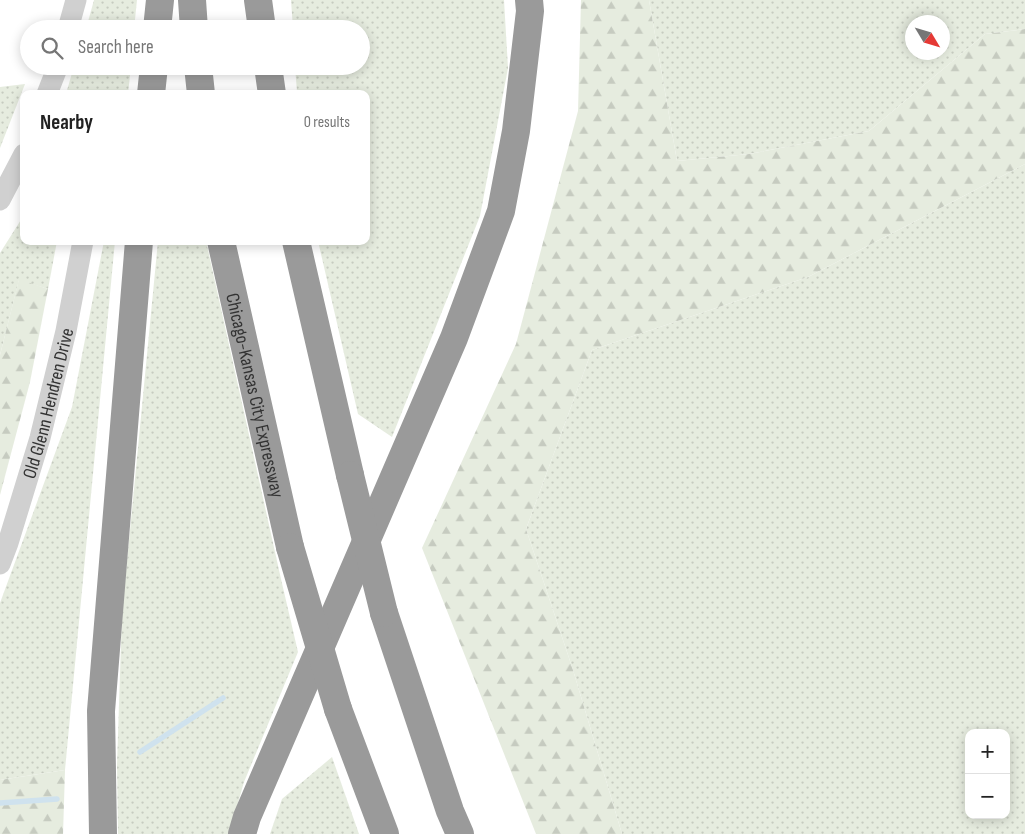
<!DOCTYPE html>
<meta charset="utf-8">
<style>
:root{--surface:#fff;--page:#f2f2f2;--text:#222;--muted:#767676;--line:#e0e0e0}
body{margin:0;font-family:"Sofia Sans Condensed",sans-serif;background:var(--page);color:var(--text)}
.controls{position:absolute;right:15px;bottom:15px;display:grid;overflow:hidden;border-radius:10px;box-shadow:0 2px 12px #0003}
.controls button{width:45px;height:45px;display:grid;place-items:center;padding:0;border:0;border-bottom:1px solid var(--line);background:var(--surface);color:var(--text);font:25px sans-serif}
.compass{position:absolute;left:905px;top:15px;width:45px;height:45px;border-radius:50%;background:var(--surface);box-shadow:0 2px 12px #0003;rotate:128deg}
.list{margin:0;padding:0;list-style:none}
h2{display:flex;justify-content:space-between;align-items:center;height:65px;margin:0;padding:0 20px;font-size:21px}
h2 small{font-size:16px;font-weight:400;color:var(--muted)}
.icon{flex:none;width:28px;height:28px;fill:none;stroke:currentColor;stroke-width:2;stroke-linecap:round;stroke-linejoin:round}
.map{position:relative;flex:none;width:1025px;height:834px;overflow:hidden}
.search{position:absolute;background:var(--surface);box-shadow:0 2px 12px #0003;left:20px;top:20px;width:350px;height:55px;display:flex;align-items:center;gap:12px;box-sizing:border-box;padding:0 18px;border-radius:28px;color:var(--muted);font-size:19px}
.panel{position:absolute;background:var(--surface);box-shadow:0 2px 12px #0003;left:20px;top:90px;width:350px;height:155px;border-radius:10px}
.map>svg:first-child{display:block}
.grass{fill:url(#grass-dots);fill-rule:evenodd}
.forest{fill:url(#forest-firs)}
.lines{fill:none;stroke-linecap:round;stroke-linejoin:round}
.stream{stroke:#cfe2ee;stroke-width:5.5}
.minor{stroke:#d0d0d0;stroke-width:21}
.highway{stroke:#9a9a9a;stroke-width:28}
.highway-bridge{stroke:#9a9a9a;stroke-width:28}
.labels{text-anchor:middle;stroke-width:5;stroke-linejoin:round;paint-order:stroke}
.street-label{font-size:19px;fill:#333;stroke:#fff}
</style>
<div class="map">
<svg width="1025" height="834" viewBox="0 0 1025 834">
<defs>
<pattern id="grass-dots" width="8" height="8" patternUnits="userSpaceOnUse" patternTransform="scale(1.25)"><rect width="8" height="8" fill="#e6ecdf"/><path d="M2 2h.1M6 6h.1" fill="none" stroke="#c6cbc0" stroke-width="1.8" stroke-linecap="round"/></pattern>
<pattern id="forest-firs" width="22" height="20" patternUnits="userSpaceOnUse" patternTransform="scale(1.25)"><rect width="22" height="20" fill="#e6ecdf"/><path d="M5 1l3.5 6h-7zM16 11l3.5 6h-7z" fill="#c6cbc0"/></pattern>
</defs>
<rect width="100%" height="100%" fill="#fff"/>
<!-- grass -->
<g class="grass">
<polygon points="94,0 137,0 134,29 86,29"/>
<polygon points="291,0 504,0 508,68 480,216 392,437 358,414 318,241 366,241 366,94 297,94 297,92 295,66 361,66 361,29 293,29"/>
<path d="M649 0H1025V29L985 34 869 131 749 154 677 161ZM912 22H942V52H912Z"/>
<polygon points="74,66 131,66 128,94 66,94"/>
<polygon points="25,84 0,148 0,87"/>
<path d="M1025 164V834H622L573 670 526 529 592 350 808 277ZM969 733H1006V815H969Z"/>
<polygon points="24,215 24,241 57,241 48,289 19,280 0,355 0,253"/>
<polygon points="104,241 115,241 65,770 0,780 0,603 72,407"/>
<polygon points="158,241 206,241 281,579 298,652 244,782 229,834 118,834 117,765 122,613"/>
<polygon points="332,757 359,834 270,834 282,799"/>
</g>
<!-- forest -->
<g class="forest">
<polygon points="581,0 649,0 677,161 749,154 869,131 985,34 1025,29 1025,164 808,277 592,350 526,529 573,670 622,834 536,834 422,548 516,344 578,111"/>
<polygon points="19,279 48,289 30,382 0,495 0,355"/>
<polygon points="65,770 63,834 0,834 0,780"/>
</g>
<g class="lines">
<!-- stream -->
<g class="stream">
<polyline points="140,752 223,698"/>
<polyline points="0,803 57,799"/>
</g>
<!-- minor -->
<g class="minor">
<polyline points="68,29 76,0"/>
<polyline points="47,94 58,66"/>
<polyline points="0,200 24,154"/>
<path id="s1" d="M0 564 8 543 40 438 66 331 83 241"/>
</g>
<!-- highway -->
<g class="highway">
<polyline points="192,0 194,29"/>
<polyline points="258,0 262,29"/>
<polyline points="157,29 160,0"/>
<polyline points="198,66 201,94"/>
<polyline points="268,66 272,94"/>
<polyline points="151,94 154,66"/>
<path id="s2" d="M221 241 290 547"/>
<polyline points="296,241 350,475"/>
<polyline points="384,613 450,811 460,834"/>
<polyline points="338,709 385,834"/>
<polyline points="103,834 101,711 139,241"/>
<polyline points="242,834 247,817 454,338 501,211 516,131 530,11 529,0"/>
</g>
<!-- highway-bridge -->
<g class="highway-bridge">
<polyline points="350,475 384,613"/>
<polyline points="290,547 338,709"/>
</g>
</g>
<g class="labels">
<!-- street labels -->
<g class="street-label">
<text dy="7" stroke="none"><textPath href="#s2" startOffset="158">Chicago-Kansas City Expressway</textPath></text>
<text dy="7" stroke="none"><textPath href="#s1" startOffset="168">Old Glenn Hendren Drive</textPath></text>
</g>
</g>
</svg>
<div class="controls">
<button>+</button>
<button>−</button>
</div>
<svg class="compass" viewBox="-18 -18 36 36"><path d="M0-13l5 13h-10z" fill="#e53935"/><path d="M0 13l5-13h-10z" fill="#767676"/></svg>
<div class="search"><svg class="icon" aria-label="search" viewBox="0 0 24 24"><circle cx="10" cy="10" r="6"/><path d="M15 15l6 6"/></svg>Search here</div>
<section class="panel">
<h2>Nearby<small>0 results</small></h2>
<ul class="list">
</ul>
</section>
</div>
